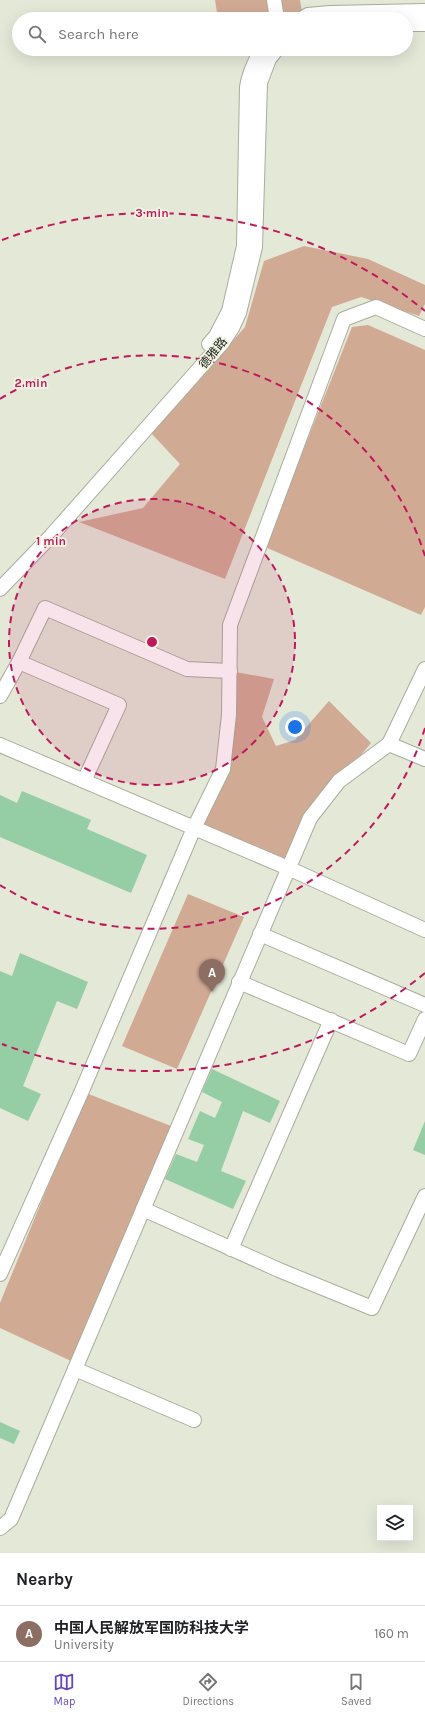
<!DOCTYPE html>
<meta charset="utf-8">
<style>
:root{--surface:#fff;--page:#f6f6f6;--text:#202124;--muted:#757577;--line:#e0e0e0;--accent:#6646bf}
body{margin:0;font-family:Karla,"Noto Sans SC",sans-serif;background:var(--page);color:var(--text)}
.controls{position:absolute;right:12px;bottom:12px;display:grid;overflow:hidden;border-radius:0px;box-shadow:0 4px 16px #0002}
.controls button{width:36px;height:36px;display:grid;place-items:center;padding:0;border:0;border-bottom:1px solid var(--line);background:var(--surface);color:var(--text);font:20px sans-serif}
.you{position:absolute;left:295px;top:727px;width:14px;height:14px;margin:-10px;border:3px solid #fff;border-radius:50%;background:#1a73e8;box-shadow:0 0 0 6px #1a73e833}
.badge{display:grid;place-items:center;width:26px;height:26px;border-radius:50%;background:var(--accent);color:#fff;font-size:13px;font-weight:700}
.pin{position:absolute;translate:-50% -33px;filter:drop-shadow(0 1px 2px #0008)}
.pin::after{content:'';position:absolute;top:21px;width:14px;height:12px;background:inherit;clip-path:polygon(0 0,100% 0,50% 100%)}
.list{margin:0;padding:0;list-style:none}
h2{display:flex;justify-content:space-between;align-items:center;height:52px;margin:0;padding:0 16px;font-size:17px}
h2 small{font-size:13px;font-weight:400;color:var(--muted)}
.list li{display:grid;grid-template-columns:26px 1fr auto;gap:12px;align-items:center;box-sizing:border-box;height:56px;padding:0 16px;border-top:1px solid var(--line)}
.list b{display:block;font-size:15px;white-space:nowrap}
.list p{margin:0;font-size:13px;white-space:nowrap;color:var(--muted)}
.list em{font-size:13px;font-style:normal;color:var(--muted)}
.icon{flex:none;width:22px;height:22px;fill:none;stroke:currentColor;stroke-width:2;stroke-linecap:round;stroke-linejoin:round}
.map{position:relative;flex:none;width:425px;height:1553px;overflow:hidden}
.search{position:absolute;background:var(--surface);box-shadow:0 4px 16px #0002;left:12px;right:12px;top:12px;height:44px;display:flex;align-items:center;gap:10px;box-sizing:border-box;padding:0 14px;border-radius:22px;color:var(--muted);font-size:15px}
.sheet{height:108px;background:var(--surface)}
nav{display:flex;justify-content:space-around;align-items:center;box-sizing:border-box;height:56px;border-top:1px solid var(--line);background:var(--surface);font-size:11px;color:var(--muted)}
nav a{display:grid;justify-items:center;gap:2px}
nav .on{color:var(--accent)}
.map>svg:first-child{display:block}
.green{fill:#d1aa94}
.building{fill:#95cda5}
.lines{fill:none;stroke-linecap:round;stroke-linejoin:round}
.minor-casing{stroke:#a9ad9c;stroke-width:16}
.minor{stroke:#fff;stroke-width:14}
.ring{fill:none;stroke:#c2185b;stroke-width:2;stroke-dasharray:7 5}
.labels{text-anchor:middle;stroke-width:3.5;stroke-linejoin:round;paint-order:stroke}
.street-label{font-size:12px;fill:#1b1c16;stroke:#f1f5e4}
.centre{fill:#c2185b;stroke:#f1f5e4;stroke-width:2}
.ring-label{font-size:12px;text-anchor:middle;font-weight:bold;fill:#c2185b;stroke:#f1f5e4;stroke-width:3.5;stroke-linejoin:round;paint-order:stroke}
</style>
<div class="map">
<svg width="425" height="1553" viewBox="0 0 425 1553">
<rect width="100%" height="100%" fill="#e3e8d7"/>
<!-- green -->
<g class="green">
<polygon points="215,0 300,0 302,12 270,19 218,19"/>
<polygon points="304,246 368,259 425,285 425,304 419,316 361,297 332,307 225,579 79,522 143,508 180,464 151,433 245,327 264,261"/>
<polygon points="368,325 425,350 425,607 421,615 265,547 352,327"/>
<polygon points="230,671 274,679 262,717 276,746 295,740 329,701 371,743 339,781 288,868 194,828 223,769"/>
<polygon points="188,894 244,917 177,1069 122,1046"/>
<polygon points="86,1093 171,1126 71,1361 0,1328 0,1303"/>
</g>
<!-- building -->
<g class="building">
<polygon points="22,791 91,820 87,829 147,855 131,893 0,837 0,795 17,803"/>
<polygon points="20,953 88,982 77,1009 57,1001 23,1086 41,1094 28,1121 0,1108 0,971 12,976"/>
<polygon points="212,1069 280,1101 270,1123 243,1111 221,1171 246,1181 233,1209 165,1179 176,1154 197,1162 204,1145 188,1139 200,1111 215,1118 222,1102 202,1092"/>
<polygon points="425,1121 425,1155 413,1150"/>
<polygon points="0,1422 20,1431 14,1444 0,1438"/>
</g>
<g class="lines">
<defs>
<g id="minor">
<polyline points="274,0 277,19"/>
<polyline points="301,19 308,15 330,13 425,11"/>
<polyline points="406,24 425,24"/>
<path d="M209 344 216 336 229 311 244 246 247 87C249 73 255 61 262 49"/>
<polyline points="0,589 51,536 222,343 232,328 239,313 255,247 260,83 269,59 277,49"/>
<polyline points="19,662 119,705 84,781"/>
<polyline points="0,696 19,662 45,608 187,669 230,671"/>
<polyline points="389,744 425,669"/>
<polyline points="0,745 288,868 425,930"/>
<polyline points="260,934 425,1005"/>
<polyline points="239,982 409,1054 425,1019"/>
<polyline points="143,1209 279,1270 372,1308 425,1196"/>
<polyline points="231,1249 331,1020"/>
<polyline points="0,1274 81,1093 194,828 223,769 229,715 230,625 344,319 376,307 425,329"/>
<polyline points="75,1369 194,1420"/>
<polyline points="0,1528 11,1519 310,818 339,781 389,744 425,759"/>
</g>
</defs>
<!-- minor casing -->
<use href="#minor" class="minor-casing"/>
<!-- minor -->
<use href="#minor" class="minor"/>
</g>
<!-- distance rings -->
<circle cx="152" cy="642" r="143" fill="#c2185b" fill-opacity=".12"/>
<g class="ring">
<circle cx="152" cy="642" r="143"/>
<path d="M425 728A286 286 0 0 1 0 885M0 399A286 286 0 0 1 425 556"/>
<path d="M425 973A429 429 0 0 1 2 1044M2 240A429 429 0 0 1 425 311"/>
</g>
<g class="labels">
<!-- street labels -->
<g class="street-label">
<text transform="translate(213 353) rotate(-51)" y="4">德雅路</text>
</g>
</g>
<circle cx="152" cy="642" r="6" class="centre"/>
<g class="ring-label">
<text x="152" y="217">3 min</text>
<text x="31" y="387">2 min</text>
<text x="51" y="545">1 min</text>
</g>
</svg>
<div class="controls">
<button><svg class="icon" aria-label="layers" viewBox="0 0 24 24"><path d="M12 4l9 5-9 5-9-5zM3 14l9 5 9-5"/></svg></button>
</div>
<div class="you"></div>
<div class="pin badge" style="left:212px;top:992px;background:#8d6e63">A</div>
<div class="search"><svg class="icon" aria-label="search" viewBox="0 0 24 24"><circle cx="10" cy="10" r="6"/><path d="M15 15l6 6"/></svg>Search here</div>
</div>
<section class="sheet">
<h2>Nearby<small></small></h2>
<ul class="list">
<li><span class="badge" style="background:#8d6e63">A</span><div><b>中国人民解放军国防科技大学</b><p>University</p></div><em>160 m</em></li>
</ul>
</section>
<nav>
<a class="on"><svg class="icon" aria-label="map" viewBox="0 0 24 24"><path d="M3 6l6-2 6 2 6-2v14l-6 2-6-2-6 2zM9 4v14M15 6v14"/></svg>Map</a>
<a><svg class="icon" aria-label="directions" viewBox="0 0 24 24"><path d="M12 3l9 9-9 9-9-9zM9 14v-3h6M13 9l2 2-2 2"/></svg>Directions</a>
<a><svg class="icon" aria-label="saved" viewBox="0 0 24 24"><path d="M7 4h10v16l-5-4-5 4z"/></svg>Saved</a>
</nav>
